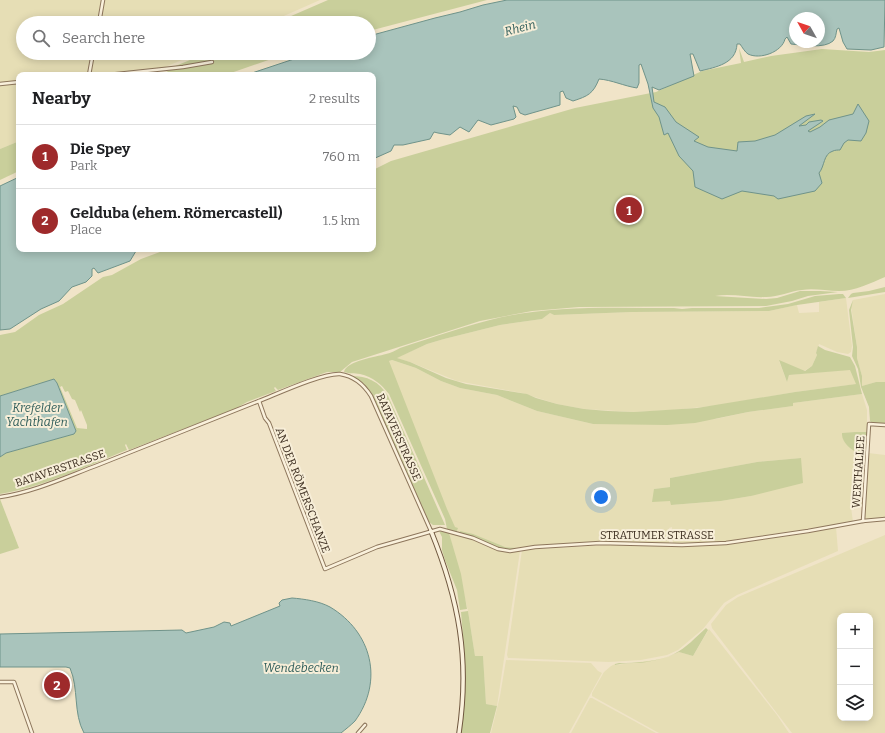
<!DOCTYPE html>
<meta charset="utf-8">
<style>
:root{--surface:#fff;--page:#f6f6f6;--text:#202124;--muted:#757577;--line:#e0e0e0;--accent:#9e2a2b}
body{margin:0;font-family:Bitter,serif;background:var(--page);color:var(--text)}
.controls{position:absolute;right:12px;bottom:12px;display:grid;overflow:hidden;border-radius:8px;box-shadow:0 2px 10px #0003}
.controls button{width:36px;height:36px;display:grid;place-items:center;padding:0;border:0;border-bottom:1px solid var(--line);background:var(--surface);color:var(--text);font:20px sans-serif}
.compass{position:absolute;left:789px;top:12px;width:36px;height:36px;border-radius:50%;background:var(--surface);box-shadow:0 2px 10px #0003;rotate:310deg}
.you{position:absolute;left:601px;top:497px;width:14px;height:14px;margin:-10px;border:3px solid #fff;border-radius:50%;background:#1a73e8;box-shadow:0 0 0 6px #1a73e833}
.badge{display:grid;place-items:center;width:26px;height:26px;border-radius:50%;background:var(--accent);color:#fff;font-size:13px;font-weight:700}
.pin{position:absolute;translate:-50% -50%;border:2px solid #fff;box-shadow:0 1px 4px #0006}
.list{margin:0;padding:0;list-style:none}
h2{display:flex;justify-content:space-between;align-items:center;height:52px;margin:0;padding:0 16px;font-size:17px}
h2 small{font-size:13px;font-weight:400;color:var(--muted)}
.list li{display:grid;grid-template-columns:26px 1fr auto;gap:12px;align-items:center;box-sizing:border-box;height:64px;padding:0 16px;border-top:1px solid var(--line)}
.list b{display:block;font-size:15px;white-space:nowrap}
.list p{margin:0;font-size:13px;white-space:nowrap;color:var(--muted)}
.list em{font-size:13px;font-style:normal;color:var(--muted)}
.icon{flex:none;width:22px;height:22px;fill:none;stroke:currentColor;stroke-width:2;stroke-linecap:round;stroke-linejoin:round}
.map{position:relative;flex:none;width:885px;height:733px;overflow:hidden}
.search{position:absolute;background:var(--surface);box-shadow:0 2px 10px #0003;left:16px;top:16px;width:360px;height:44px;display:flex;align-items:center;gap:10px;box-sizing:border-box;padding:0 14px;border-radius:22px;color:var(--muted);font-size:15px}
.panel{position:absolute;background:var(--surface);box-shadow:0 2px 10px #0003;left:16px;top:72px;width:360px;height:180px;border-radius:8px}
.map>svg:first-child{display:block}
.farmland{fill:#e6deb5;fill-rule:evenodd}
.green{fill:#c9cf9b;fill-rule:evenodd}
.water{fill:#a9c4bc;stroke:#6f938a;fill-rule:evenodd}
.lines{fill:none;stroke-linecap:round;stroke-linejoin:round}
.street-casing{stroke:#8d765c;stroke-width:4.5}
.secondary-casing{stroke:#6f573f;stroke-width:5.5}
.street{stroke:#faf1dc;stroke-width:2.5}
.secondary{stroke:#faf1dc;stroke-width:3.5}
.labels{text-anchor:middle;stroke-width:4;stroke-linejoin:round;paint-order:stroke}
.street-label{font-size:11px;fill:#3d2e20;stroke:#f7eed8}
.water-label{font-size:12px;font-style:italic;fill:#2f5d5a;stroke:#f7eed8}
</style>
<div class="map">
<svg width="885" height="733" viewBox="0 0 885 733">
<rect width="100%" height="100%" fill="#f0e4c8"/>
<!-- farmland -->
<g class="farmland">
<polygon points="0,0 320,0 268,23 23,23 23,53 199,53 160,69 101,75 19,75 19,82 0,83"/>
<polygon points="19,83 19,145 17,142 0,149 0,85"/>
<polygon points="885,294 885,382 876,382 862,386 862,376 857,358 857,347 851,306 853,300"/>
<polygon points="846,298 852,346 851,352 848,354 837,352 819,344 816,353 817,355 812,366 804,371 779,361 787,382 789,375 851,369 857,384 795,392 713,406 672,410 634,412 584,409 557,404 522,393 457,381 410,362 396,358 427,344 444,339 500,325 542,319 550,313 554,315 632,312 769,311 797,305 799,313 819,312 819,302"/>
<path d="M392 360 416 368 441 381 460 388 497 395 537 411 593 424 716 419 748 412 793 406V403L862 394 867 410V432L842 433 844 441 852 449 860 454 865 455 862 507H851L853 522 721 542 673 544 672 527 669 528 667 541H669V543L605 542 517 548 505 547 456 533 388 361ZM801 458 751 496 721 501 671 505V501L654 489 670 487V478L757 462Z"/>
<polygon points="868,453 885,455 885,518 864,519"/>
<polygon points="836,527 838,551 737,595 724,603 703,629 678,650 667,655 641,660 609,662 510,658 508,658 507,655 522,550 622,544 673,546 732,544 808,533"/>
<polygon points="449,533 471,539 503,552 520,551 497,706 486,704 483,657 475,656 468,611"/>
<path d="M885 535V733H792L712 628 711 624 726 605 738 597ZM840 616H870V718H840Z"/>
<polygon points="709,629 777,715 789,733 659,733 592,696 592,693 604,672 611,666 615,664 616,665 655,660 668,657 679,652 693,656"/>
<polygon points="506,660 591,663 598,671 602,673 569,733 491,733 500,696"/>
<polygon points="590,698 592,698 656,733 571,733"/>
</g>
<!-- green -->
<g class="green">
<polygon points="328,0 487,0 369,31 369,23 275,23"/>
<path d="M739 48 744 62 771 56 822 49 869 52 885 50V277C871 283 855 291 839 291 826 291 814 288 802 290 790 291 779 297 766 297 749 298 732 293 715 296L766 299 777 298 800 291H820L838 292 808 296 792 301 766 306 579 307 532 311 480 321 352 362 340 372H327L278 390 275 387 274 388 276 391 247 402 235 409 129 450 126 444 125 445 127 450C87 466 43 487 0 494V457L6 453 74 434 76 431 57 383 54 379 0 396V335L15 332 39 315 63 304 103 277 112 275 141 259 168 249H373V170L391 161 575 108 656 92 702 71 741 63ZM62 386 65 392 68 391 72 399 75 400 80 412 81 410 87 425V429L77 428 60 387Z"/>
<polygon points="207,53 289,53 225,75 163,75 173,67"/>
<polygon points="17,142 19,145 19,171 0,180 0,149"/>
<polygon points="885,287 885,292 848,298 851,294 853,293 869,291"/>
<polygon points="885,293 853,300 851,310 857,347 857,358 862,376 862,386 876,382 885,382 885,424 872,423 870,421 869,407 861,387 858,369 852,356 853,347 849,310 853,300"/>
<path d="M839 294H843L846 298 797 305 769 311 632 312 554 315 550 313 542 319 500 325 444 339 427 344 397 358 410 362 446 378 466 384 527 394 536 398 557 404 584 409 608 411 634 412 697 408 795 392 856 384 850 370 789 375 787 382 779 360 805 371 812 366 817 355 816 353 818 346 825 350 850 357 855 366 862 394 793 403V406L748 412 695 423 667 425 593 424 537 411 497 395 460 388 441 381 416 368 392 360 389 361 447 509 455 527 458 528 456 533 447 529 445 519 389 394C381 384 373 377 360 374 354 373 350 374 344 372 346 361 376 357 386 354 391 353 396 350 400 348 434 337 467 325 502 317 558 305 616 308 674 308L682 309 692 308H759L788 304 815 296Z"/>
<path d="M351 376C367 376 379 381 388 396L445 525H433L429 522 373 397 363 383Z"/>
<path d="M855 432H867L865 455C856 454 841 444 842 433Z"/>
<polygon points="801,458 803,483 751,496 721,501 671,505 670,501 652,502 654,489 670,487 670,478 757,462"/>
<polygon points="0,499 19,548 0,554"/>
<polygon points="439,531 449,533 461,574 467,609 460,610 457,590 445,560 442,550 442,537"/>
<path d="M460 531 473 534 505 547 517 548 516 549C504 552 496 546 485 542 477 538 468 536 460 534Z"/>
<polygon points="468,611 475,656 483,656 486,704 497,706 490,733 461,733 465,694 465,660 461,612"/>
<path d="M706 628 708 630 693 656 679 652C667 658 654 661 640 663 632 663 623 663 615 665V664L619 663C637 663 658 662 674 654 686 648 696 637 706 628Z"/>
</g>
<!-- water -->
<g class="water">
<path d="M507 0H885L884 47 871 50 847 49 843 42 839 28 837 29C836 33 836 38 833 41 824 49 802 45 791 44L787 37 785 39C782 52 760 60 748 54 745 52 742 47 740 44H737C736 64 716 67 700 71L693 54H690L694 76 659 90 652 87 654 102 665 107 676 122 699 137 694 141 708 147 737 151 738 142 755 141 775 135 806 116 815 114 799 126 806 125 809 122 821 120 823 121 808 131 810 132 820 127 829 120 853 114 858 104 869 121 866 133 861 141 848 140 844 143 840 150C838 150 835 150 833 151 823 154 825 166 819 173L822 183 815 191 778 199 774 196 742 191 722 199 695 187 693 171 679 156 668 133 664 135 659 117 653 108 648 84 641 64 639 65V83L637 88C624 86 612 80 599 79 593 94 588 96 573 101L566 98 563 91 560 92V105L525 115 520 113 517 107 513 106 516 117 514 119 491 125 478 120 469 132 460 127 450 135 438 133 434 132 430 139 403 145H394L391 151 373 159V75H246L312 53H369V36L435 18 460 12 483 5ZM795 18H819V42H795Z"/>
<polygon points="19,177 19,249 147,249 136,251 130,261 98,273 94,268 92,269 92,276 86,282 72,287 59,301 41,309 10,329 0,330 0,186"/>
<polygon points="54,379 57,383 76,431 74,434 6,453 0,457 0,396"/>
<path d="M292 598C304 599 319 601 330 607 372 632 384 681 355 721 351 725 346 729 341 733H84C73 713 79 689 70 668L66 667H0V634L182 630 186 633 214 627 224 622 230 623 231 626 280 606 279 603 282 600Z"/>
</g>
<g class="lines">
<defs>
<g id="street">
<polyline points="99,23 103,0"/>
<polyline points="89,75 93,53"/>
<polyline points="108,75 183,67 212,62"/>
<polyline points="0,84 19,82"/>
<polyline points="259,401 265,418 269,423 325,569 377,547 440,529 473,538 498,549 510,551 535,547 600,543 682,545 726,543 808,531 863,521 885,519"/>
<path d="M0 497C34 492 66 477 98 465 152 444 205 422 259 401 277 394 322 373 340 374 354 376 364 385 371 396L431 531"/>
<polyline points="863,521 869,424 885,425"/>
<polyline points="0,682 14,682 32,733"/>
<polyline points="358,733 365,725"/>
</g>
<path id="secondary" d="M431 531C459 600 470 659 459 733"/>
</defs>
<!-- street casing -->
<use href="#street" class="street-casing"/>
<!-- secondary casing -->
<use href="#secondary" class="secondary-casing"/>
<!-- street -->
<use href="#street" class="street"/>
<!-- secondary -->
<use href="#secondary" class="secondary"/>
</g>
<g class="labels">
<!-- street labels -->
<g class="street-label">
<text transform="translate(399 437) rotate(66)" y="4">BATAVERSTRASSE</text>
<text transform="translate(60 468) rotate(-19)" y="4">BATAVERSTRASSE</text>
<text transform="translate(858 472) rotate(-86)" y="4">WERTHALLEE</text>
<text transform="translate(303 490) rotate(69)" y="4">AN DER RÖMERSCHANZE</text>
<text x="657" y="539">STRATUMER STRASSE</text>
</g>
<!-- water labels -->
<g class="water-label">
<text transform="translate(520 28) rotate(-14)" y="4">Rhein</text>
<text x="37" y="412">Krefelder<tspan x="37" dy="14">Yachthafen</tspan></text>
<text x="301" y="672">Wendebecken</text>
</g>
</g>
</svg>
<div class="controls">
<button>+</button>
<button>−</button>
<button><svg class="icon" aria-label="layers" viewBox="0 0 24 24"><path d="M12 4l9 5-9 5-9-5zM3 14l9 5 9-5"/></svg></button>
</div>
<svg class="compass" viewBox="-18 -18 36 36"><path d="M0-13l5 13h-10z" fill="#e53935"/><path d="M0 13l5-13h-10z" fill="#757577"/></svg>
<div class="you"></div>
<div class="pin badge" style="left:629px;top:210px">1</div>
<div class="pin badge" style="left:57px;top:685px">2</div>
<div class="search"><svg class="icon" aria-label="search" viewBox="0 0 24 24"><circle cx="10" cy="10" r="6"/><path d="M15 15l6 6"/></svg>Search here</div>
<section class="panel">
<h2>Nearby<small>2 results</small></h2>
<ul class="list">
<li><span class="badge">1</span><div><b>Die Spey</b><p>Park</p></div><em>760 m</em></li>
<li><span class="badge">2</span><div><b>Gelduba (ehem. Römercastell)</b><p>Place</p></div><em>1.5 km</em></li>
</ul>
</section>
</div>
